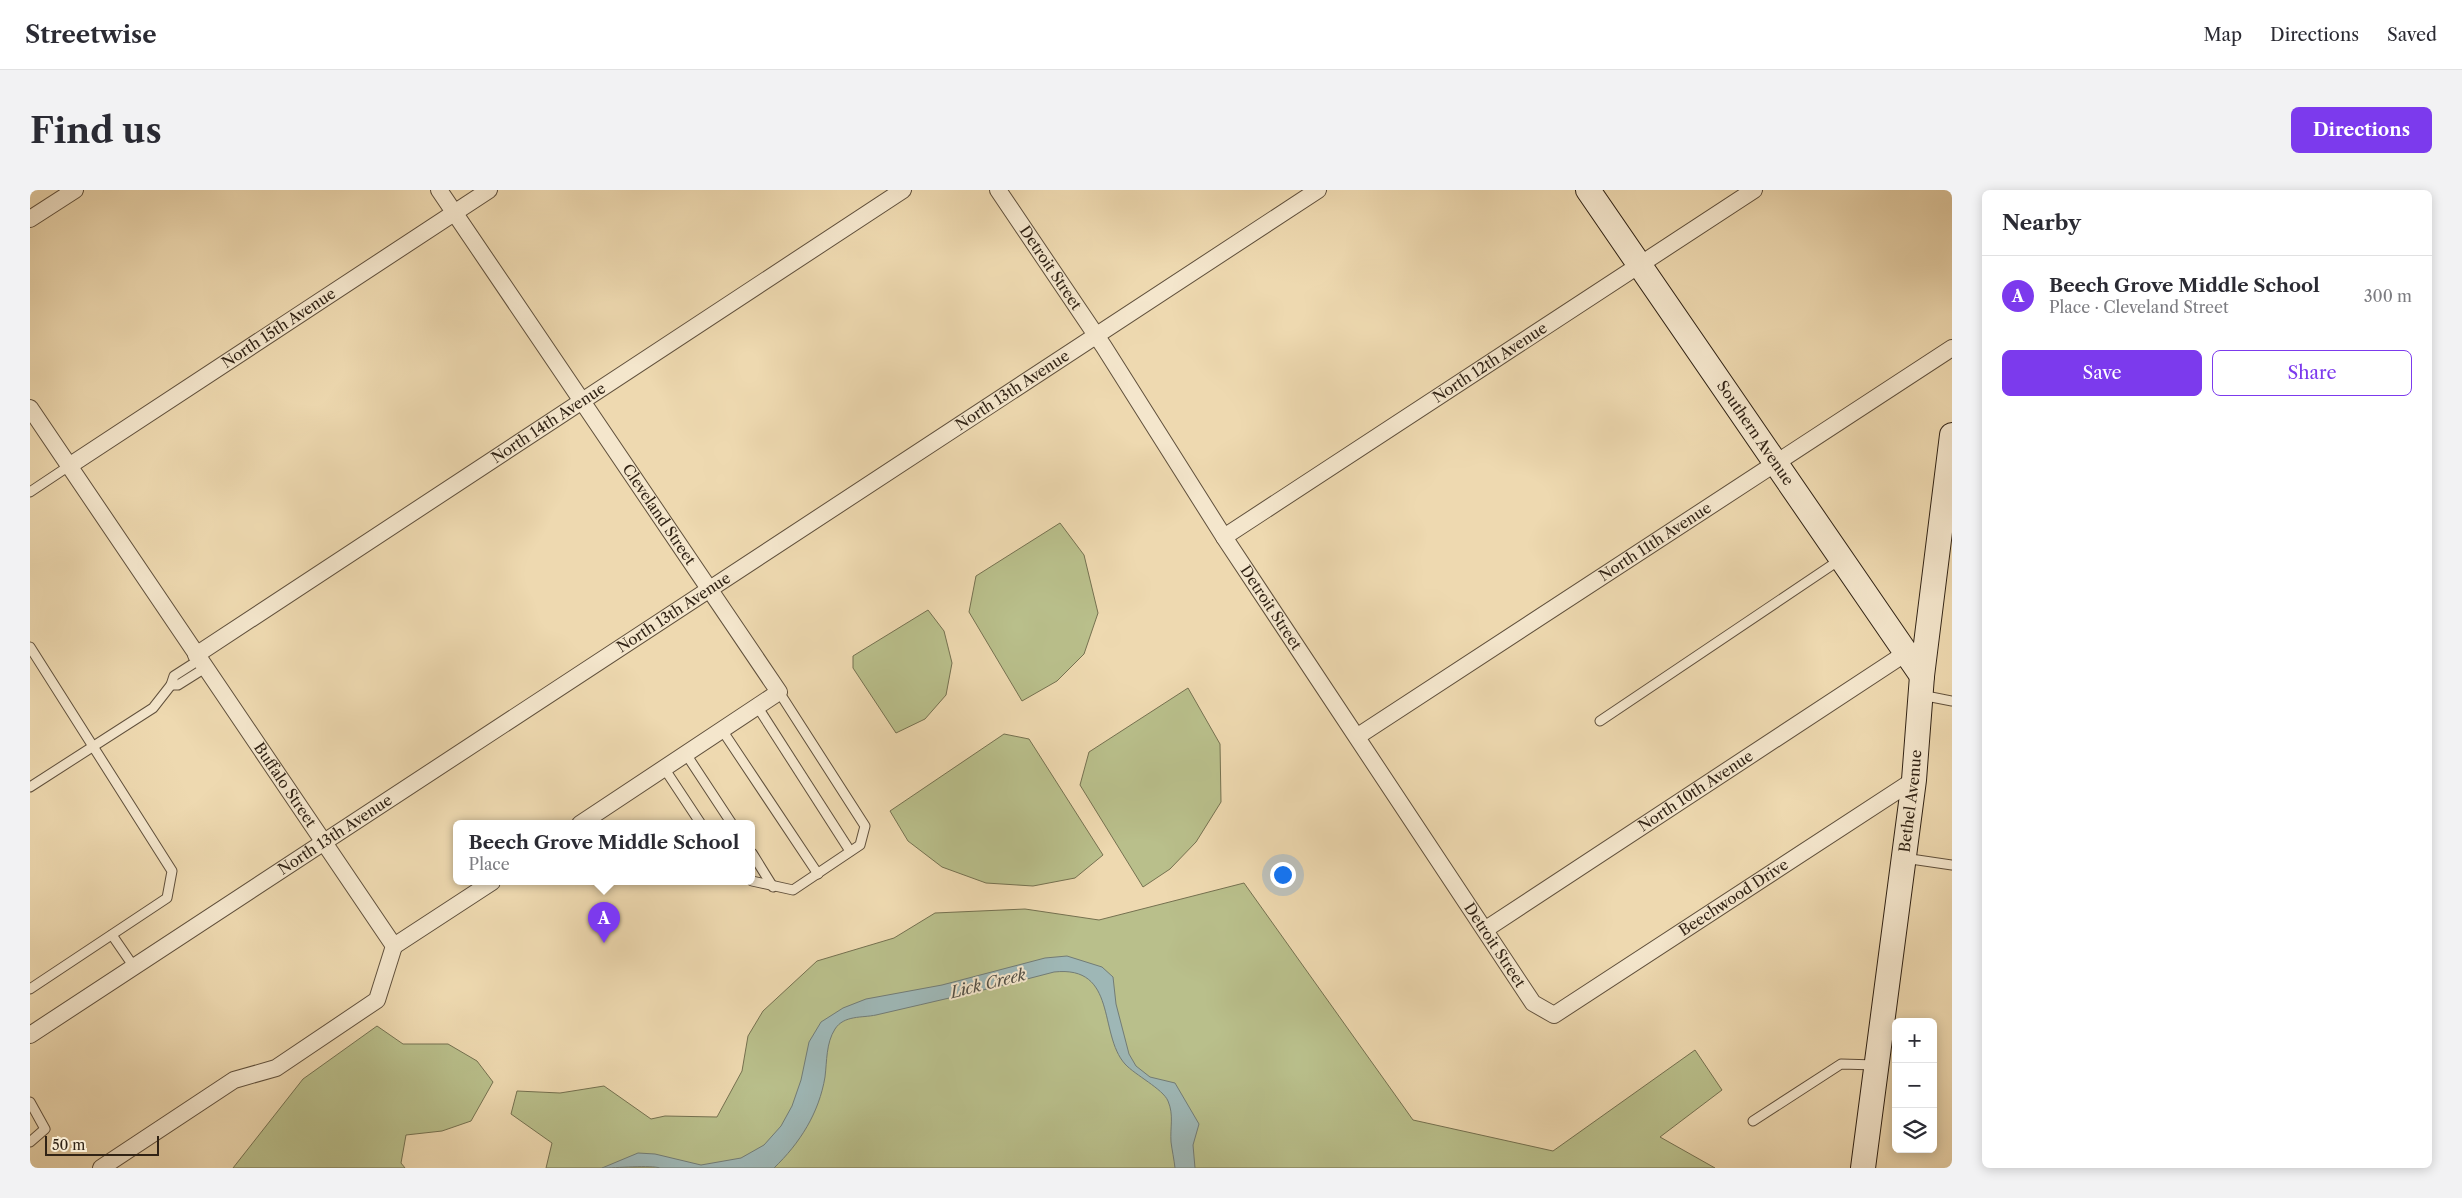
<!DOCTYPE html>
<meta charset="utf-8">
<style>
:root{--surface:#fff;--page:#f2f2f3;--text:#2b2b33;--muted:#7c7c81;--line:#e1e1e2;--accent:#7c3aed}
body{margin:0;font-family:"Libre Caslon Text",serif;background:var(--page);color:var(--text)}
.controls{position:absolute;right:15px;bottom:15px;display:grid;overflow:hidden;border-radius:8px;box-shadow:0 2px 12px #0003}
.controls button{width:45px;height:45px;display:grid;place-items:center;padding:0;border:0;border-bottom:1px solid var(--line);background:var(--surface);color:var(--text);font:25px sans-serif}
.scale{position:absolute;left:15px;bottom:12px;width:114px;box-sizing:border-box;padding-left:5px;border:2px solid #312315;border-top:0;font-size:14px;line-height:18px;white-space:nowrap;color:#312315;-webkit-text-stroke:4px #f4e6cc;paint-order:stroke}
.you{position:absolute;left:1252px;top:684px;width:18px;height:18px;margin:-12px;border:4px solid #fff;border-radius:50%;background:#1a73e8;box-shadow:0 0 0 8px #1a73e833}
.badge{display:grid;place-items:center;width:32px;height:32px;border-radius:50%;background:var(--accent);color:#fff;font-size:16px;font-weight:700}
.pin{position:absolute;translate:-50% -41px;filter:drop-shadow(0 1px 2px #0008)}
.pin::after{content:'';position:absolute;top:26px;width:18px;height:15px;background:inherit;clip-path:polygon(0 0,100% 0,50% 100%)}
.popup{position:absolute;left:423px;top:630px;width:302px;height:65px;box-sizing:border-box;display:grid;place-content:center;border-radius:8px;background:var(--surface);filter:drop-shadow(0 1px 4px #0005);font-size:16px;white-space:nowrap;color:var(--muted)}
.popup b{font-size:19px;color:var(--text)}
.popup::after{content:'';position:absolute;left:50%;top:100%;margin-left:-10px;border:10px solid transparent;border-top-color:var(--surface)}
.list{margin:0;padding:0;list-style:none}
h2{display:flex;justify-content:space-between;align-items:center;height:65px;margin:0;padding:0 20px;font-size:21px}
h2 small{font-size:16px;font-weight:400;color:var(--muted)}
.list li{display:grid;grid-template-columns:32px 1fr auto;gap:15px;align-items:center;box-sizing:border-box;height:80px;padding:0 20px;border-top:1px solid var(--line)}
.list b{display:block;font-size:19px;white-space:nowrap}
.list p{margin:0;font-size:16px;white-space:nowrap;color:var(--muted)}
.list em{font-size:16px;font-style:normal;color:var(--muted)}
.actions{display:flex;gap:10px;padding:15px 20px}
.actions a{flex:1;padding:11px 0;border:1px solid var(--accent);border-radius:8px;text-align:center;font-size:18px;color:var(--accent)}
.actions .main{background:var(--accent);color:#fff}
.icon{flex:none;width:28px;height:28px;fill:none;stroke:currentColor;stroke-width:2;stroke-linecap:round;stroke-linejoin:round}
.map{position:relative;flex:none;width:1922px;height:978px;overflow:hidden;border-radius:8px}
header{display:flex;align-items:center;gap:30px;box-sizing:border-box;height:70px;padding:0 25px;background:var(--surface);border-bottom:1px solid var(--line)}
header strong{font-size:24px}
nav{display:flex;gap:28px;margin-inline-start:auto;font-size:18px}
.intro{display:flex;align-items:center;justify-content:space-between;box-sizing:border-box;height:120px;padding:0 30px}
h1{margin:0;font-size:35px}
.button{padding:12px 22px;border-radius:8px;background:var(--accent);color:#fff;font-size:18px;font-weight:700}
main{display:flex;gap:30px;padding:0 30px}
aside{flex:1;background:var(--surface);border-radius:8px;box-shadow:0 2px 12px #0003}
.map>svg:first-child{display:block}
.green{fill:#b9bf8b;stroke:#757150}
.water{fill:#9eb7b6;stroke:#727c76}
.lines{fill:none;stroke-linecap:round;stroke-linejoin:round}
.lane-casing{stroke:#60503c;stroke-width:11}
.street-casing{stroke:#60503c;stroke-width:18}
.secondary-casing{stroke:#312315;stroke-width:26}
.lane{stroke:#f4e6cc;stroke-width:9}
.street{stroke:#f4e6cc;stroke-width:16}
.secondary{stroke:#f4e6cc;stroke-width:24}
.labels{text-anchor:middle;stroke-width:4;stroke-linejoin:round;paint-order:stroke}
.street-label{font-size:15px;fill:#312315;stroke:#f4e6cc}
.water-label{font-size:16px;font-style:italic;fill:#524f45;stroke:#f4e6cc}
</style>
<header>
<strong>Streetwise</strong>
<nav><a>Map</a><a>Directions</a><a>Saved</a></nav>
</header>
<div class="intro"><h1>Find us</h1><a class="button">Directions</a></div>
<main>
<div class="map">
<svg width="1922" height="978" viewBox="0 0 1922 978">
<rect width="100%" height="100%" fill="#eed9b0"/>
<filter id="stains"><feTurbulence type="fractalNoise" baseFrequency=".004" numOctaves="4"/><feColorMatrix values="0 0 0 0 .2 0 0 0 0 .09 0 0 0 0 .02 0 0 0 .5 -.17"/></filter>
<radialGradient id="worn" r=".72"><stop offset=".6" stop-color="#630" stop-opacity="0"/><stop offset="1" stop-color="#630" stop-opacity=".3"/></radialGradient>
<!-- green -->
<g class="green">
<polygon points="1030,333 1054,365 1068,423 1054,464 1027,491 992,511 939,422 946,386"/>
<polygon points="898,420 914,441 922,473 916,505 895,529 866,543 823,478 823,466"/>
<polygon points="1158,498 1190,554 1191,612 1166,652 1140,679 1113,697 1050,595 1059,562"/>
<polygon points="974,544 999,549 1073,665 1045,688 1003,696 956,693 912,677 878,651 860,621"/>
<polygon points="1214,693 1383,930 1523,961 1665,860 1692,900 1630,947 1685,978 516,978 522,953 481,924 487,901 530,903 574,896 621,929 635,926 687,927 712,881 718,846 733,821 787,771 864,748 905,723 995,719 1069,730"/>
<polygon points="347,836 373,854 418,854 447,871 463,892 441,931 412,941 376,945 371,973 375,978 203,978 273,889"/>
</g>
<!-- water -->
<path class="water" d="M1037 766 1072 777 1083 787 1086 814 1099 864 1106 876 1120 887 1145 893 1169 934 1163 955 1165 978H1145C1144 969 1142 960 1141 952 1140 937 1144 925 1138 911 1133 899 1105 885 1095 874 1068 844 1088 775 1024 782 965 798 906 811 846 825 832 828 814 825 805 839 796 853 797 871 795 887 789 923 770 953 744 978H630C621 975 586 978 572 978L608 963 625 964 671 975 711 968 734 955 751 936 762 916 771 890 779 852 791 832 813 818 836 809 912 795 1015 768Z"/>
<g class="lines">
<defs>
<g id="lane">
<polyline points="0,302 39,276"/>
<polyline points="0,457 142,681 137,708 0,799"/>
<polyline points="141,495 148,495 175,478"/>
<polyline points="1891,505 1922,511"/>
<polyline points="727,516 820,661"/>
<polyline points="1570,531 1811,369"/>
<polyline points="692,540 788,684"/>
<polyline points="656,564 702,634"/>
<polyline points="634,578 671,634"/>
<polyline points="0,597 123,518 141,495 144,486 169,470"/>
<polyline points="722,663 743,697"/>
<polyline points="1874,668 1922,675"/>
<polyline points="722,691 763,700 830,655 835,636 749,502"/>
<polyline points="82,745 104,777"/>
<polyline points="0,912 15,939 0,952"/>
<polyline points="1723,931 1811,874 1846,875"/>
</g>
<g id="street">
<path id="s1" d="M409 0 749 502 550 634"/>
<path id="s2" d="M968 0 1074 157 1194 347 1503 813 1524 825 1884 590"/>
<polyline points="0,29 45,0"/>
<path id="s3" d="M0 218 364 756"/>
<path id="s4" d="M39 276 459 0"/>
<path id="s5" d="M1194 347 1724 0"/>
<path id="s6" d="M166 465 873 0"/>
<path id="s7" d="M1328 546 1922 158"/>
<path id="s8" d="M1456 739 1876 463"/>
<polyline points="364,756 462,692"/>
<path id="s9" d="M0 845 1288 0"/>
<polyline points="71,978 204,890 246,878 347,810 364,756"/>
</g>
<g id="secondary">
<path id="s10" d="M1558 0 1892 486"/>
<path id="s11" d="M1833 978 1884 590 1892 486 1922 245"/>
</g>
</defs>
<!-- lane casing -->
<use href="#lane" class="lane-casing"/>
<!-- street casing -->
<use href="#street" class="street-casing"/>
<!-- secondary casing -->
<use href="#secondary" class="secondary-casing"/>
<!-- lane -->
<use href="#lane" class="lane"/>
<!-- street -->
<use href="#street" class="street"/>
<!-- secondary -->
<use href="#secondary" class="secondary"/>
</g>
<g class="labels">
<!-- street labels -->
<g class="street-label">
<text dy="5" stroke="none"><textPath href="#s2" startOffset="94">Detroit Street</textPath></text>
<text dy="5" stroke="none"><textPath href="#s4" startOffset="251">North 15th Avenue</textPath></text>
<text dy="5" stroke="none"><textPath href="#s5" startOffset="318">North 12th Avenue</textPath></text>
<text dy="5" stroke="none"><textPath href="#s9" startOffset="1175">North 13th Avenue</textPath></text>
<text dy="5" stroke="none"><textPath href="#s6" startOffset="422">North 14th Avenue</textPath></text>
<text dy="5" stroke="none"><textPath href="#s10" startOffset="295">Southern Avenue</textPath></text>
<text dy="5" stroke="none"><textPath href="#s1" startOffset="392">Cleveland Street</textPath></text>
<text dy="5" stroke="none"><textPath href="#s7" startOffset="355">North 11th Avenue</textPath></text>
<text dy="5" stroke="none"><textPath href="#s2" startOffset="499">Detroit Street</textPath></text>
<text dy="5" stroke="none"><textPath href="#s9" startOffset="770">North 13th Avenue</textPath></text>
<text dy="5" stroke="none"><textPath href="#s3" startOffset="455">Buffalo Street</textPath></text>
<text dy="5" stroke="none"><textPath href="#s8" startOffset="251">North 10th Avenue</textPath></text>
<text dy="5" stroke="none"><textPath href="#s11" startOffset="370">Bethel Avenue</textPath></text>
<text dy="5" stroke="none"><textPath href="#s9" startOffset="365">North 13th Avenue</textPath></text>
<text dy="5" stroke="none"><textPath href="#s2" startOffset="1212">Beechwood Drive</textPath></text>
<text dy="5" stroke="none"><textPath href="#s2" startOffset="904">Detroit Street</textPath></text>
</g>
<!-- water labels -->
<g class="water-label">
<text transform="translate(958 793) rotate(-14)" y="6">Lick Creek</text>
</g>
</g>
<rect width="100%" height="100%" filter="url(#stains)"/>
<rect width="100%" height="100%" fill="url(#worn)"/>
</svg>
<div class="controls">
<button>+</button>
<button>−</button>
<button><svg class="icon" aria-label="layers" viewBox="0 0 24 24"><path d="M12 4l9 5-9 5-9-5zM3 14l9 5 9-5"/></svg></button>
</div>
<div class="scale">50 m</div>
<div class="you"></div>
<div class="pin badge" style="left:574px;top:753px">A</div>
<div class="popup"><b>Beech Grove Middle School</b>Place</div>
</div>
<aside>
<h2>Nearby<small></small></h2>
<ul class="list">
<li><span class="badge">A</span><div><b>Beech Grove Middle School</b><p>Place · Cleveland Street</p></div><em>300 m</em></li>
</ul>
<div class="actions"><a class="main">Save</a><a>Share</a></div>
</aside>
</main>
